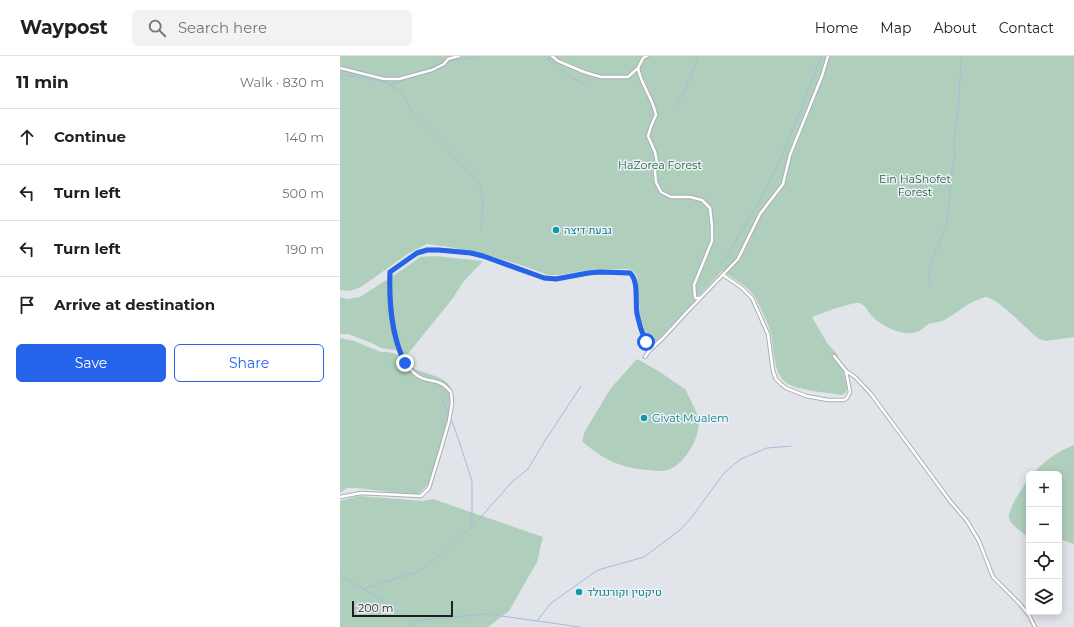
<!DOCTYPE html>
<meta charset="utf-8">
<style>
:root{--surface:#fff;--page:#f2f2f2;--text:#202124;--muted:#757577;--line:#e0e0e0;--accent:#2563eb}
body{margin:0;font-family:Montserrat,Heebo,sans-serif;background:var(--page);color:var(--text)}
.controls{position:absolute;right:12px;bottom:12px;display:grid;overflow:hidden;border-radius:6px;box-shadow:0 2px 10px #0003}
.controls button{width:36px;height:36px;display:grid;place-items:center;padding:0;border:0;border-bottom:1px solid var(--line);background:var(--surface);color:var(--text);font:20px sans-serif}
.scale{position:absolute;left:12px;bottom:10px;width:101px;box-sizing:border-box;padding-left:4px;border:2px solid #1e1f21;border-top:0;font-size:11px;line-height:14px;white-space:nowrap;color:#1e1f21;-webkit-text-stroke:3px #eef1f6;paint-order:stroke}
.stop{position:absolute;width:12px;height:12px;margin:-9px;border:3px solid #2563eb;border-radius:50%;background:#fff}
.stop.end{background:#2563eb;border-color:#fff;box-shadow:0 1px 4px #0008}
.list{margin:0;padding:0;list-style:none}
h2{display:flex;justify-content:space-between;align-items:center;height:52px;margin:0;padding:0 16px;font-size:17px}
h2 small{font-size:13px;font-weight:400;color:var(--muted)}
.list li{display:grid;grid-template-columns:26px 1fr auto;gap:12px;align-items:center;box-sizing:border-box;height:56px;padding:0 16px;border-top:1px solid var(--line)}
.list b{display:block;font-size:15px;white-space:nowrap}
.list em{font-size:13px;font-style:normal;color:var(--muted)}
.actions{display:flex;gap:8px;padding:12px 16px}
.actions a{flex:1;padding:9px 0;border:1px solid var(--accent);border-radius:6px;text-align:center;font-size:14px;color:var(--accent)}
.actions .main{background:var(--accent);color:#fff}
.icon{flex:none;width:22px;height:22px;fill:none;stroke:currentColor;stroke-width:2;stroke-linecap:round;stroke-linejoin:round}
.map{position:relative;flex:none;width:734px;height:571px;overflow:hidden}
header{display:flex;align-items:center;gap:24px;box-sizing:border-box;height:56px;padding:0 20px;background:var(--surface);border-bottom:1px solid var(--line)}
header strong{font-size:19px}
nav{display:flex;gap:22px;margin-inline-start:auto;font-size:14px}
.search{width:280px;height:36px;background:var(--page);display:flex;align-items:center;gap:10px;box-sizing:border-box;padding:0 14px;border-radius:6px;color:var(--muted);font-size:15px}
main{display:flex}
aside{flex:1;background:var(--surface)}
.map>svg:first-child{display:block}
.green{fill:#afcfbc}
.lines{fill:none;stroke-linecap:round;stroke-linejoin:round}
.stream{stroke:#a1beda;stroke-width:1}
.street-casing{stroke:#abaeb3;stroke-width:4.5}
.street{stroke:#fff;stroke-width:2.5}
.route{stroke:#2563eb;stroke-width:5}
.culture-dot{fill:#0f9aa8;stroke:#eef1f6;stroke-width:1.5}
.labels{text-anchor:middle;stroke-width:3;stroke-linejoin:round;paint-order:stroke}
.park-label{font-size:11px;fill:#236142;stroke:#eef1f6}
.culture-label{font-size:11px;fill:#0d838f;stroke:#eef1f6;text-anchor:start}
</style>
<header>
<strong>Waypost</strong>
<div class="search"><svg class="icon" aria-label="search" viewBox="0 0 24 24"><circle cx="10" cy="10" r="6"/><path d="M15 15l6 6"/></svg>Search here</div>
<nav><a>Home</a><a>Map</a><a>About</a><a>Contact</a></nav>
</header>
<main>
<aside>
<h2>11 min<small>Walk · 830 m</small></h2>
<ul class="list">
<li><svg class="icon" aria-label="ahead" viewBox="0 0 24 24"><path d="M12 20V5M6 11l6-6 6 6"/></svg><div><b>Continue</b></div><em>140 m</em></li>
<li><svg class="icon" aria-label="left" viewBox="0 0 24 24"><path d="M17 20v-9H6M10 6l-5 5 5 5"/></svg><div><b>Turn left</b></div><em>500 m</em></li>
<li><svg class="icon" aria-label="left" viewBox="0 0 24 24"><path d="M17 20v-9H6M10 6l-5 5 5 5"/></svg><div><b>Turn left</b></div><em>190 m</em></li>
<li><svg class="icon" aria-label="arrive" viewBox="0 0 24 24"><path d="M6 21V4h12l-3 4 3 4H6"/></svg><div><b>Arrive at destination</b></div></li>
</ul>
<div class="actions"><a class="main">Save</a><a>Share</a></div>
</aside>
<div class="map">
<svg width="734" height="571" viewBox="0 0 734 571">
<rect width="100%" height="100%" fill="#e1e4e9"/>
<!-- green -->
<g class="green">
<path d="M0 0H734V281L706 285 699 283C688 275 658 242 646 241 644 241 642 242 640 243 626 247 617 258 604 264 599 267 593 266 589 268 583 271 581 276 573 277 560 279 540 269 532 260 528 256 526 249 519 247 511 246 482 257 472 261L487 287 497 298 502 310 507 331 506 336 502 339C489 337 458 334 448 328 433 319 434 293 431 278 428 266 421 255 417 244 409 230 395 224 382 215L321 281 314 287 307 284 300 258 297 220 294 216 289 213 248 214 219 219H208L184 210 147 199 109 191 87 188 69 197 21 231 10 235 0 234Z"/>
<polygon points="95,200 143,205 123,226 113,242 67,299 55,294 41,292 32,287 8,278 0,278 0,241 7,243 20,241 65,212 80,201"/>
<path d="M0 282 14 285 41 296H48L63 300 67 304 69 309 73 312C82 317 103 320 109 329 110 331 112 334 113 337 115 345 94 418 89 426 85 432 82 436 76 439L17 432H7L0 437Z"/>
<path d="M297 303 320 316 346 334C349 342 359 359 359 365 359 377 354 388 348 397 343 403 338 410 330 413 323 416 316 415 309 414 281 412 263 404 242 385L245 375 271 332Z"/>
<path d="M734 389V488L719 483V418H693C704 405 718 395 734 389Z"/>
<path d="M689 423V482C683 477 671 470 669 462 667 454 684 429 689 423Z"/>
<polygon points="19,440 83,445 93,443 203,481 197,506 169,555 148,571 0,571 0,445"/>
</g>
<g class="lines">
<!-- stream -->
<g class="stream">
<polyline points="204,0 228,19 245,29"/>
<polyline points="107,5 128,3 136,0"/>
<polyline points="77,17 104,6"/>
<polyline points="0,18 46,26 60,35 72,55 114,101 139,126 143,146 141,174"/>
<polyline points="50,29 63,23"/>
<polyline points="336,50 347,30 358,0"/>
<path d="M380 209C387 199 394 189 400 178 435 123 459 61 481 0"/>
<polyline points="589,228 589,213 607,167 612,115 615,99 614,87 619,47 621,0"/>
<polyline points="101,341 109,359"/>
<polyline points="111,363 118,382 132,425 132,471"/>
<path d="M0 519C15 527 29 536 43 546 54 553 67 560 75 571"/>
<polyline points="24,533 82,514 132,471 172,426 188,413 206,383 241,330"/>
<polyline points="71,565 147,558 240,571"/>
<polyline points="197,565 211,547 258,514 304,501 340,474 351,462 385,416 401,403 427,392 451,390"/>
</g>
<defs>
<g id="street">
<polyline points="212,0 218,5 244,16 261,21 288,21 298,12 303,2 307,0"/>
<polyline points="0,12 44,23 59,23 92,14 104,8 108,3 119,0"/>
<path d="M298 12C301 29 313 42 316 59L311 70 308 80 315 96 317 106 315 116 316 126 321 136 331 141H350L362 144 370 152 372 170V185L354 229 355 241 356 242H360"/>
<polyline points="383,219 402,232 412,242 428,278 433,315 436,323 441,328 446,332 466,340 488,344 504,344 507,342 510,336 506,315"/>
<polyline points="494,300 506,315 515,321 531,338 610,445 627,465 639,485 653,521 679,547 689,559 695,571"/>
<polyline points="305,301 309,295 323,282 346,257 398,203 420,158 443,128 450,99 482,20 488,0"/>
<path d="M0 441 21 437 81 440 89 432 100 396 109 365 112 347 111 336C108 333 105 329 102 328 95 324 85 325 78 320 50 301 49 247 50 216L77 197 87 194H99L131 197 143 200 205 222 216 223 249 217 259 216 290 217C297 223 296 233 296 241 296 260 302 277 309 295"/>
</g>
</defs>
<!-- street casing -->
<use href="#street" class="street-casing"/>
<!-- street -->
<use href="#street" class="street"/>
</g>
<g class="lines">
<!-- route -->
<path class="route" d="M65 307C51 279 49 247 50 216L77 197 87 194H99L131 197 143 200 204 222 216 223 248 217 260 216 290 217C299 225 295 246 297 258 299 268 302 277 306 286"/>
</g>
<!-- markers -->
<g class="culture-dot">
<circle cx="216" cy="174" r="4"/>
<circle cx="304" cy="362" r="4"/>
<circle cx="239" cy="536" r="4"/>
</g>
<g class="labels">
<!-- park labels -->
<g class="park-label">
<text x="320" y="113">HaZorea Forest</text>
<text x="575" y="127">Ein HaShofet<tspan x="575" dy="13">Forest</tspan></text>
</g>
<!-- culture labels -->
<g class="culture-label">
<text x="224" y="178">גבעת דיצה</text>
<text x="312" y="366">Givat Mualem</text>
<text x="247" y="540">טיקטין וקורנגולד</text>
</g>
</g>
</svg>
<div class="controls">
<button>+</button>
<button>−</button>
<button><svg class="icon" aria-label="locate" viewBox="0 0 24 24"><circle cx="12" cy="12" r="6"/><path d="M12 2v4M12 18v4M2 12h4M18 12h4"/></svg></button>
<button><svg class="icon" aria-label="layers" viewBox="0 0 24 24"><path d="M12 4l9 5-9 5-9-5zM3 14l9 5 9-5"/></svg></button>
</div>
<div class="scale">200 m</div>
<div class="stop" style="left:306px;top:286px"></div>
<div class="stop end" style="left:65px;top:307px"></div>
</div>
</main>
